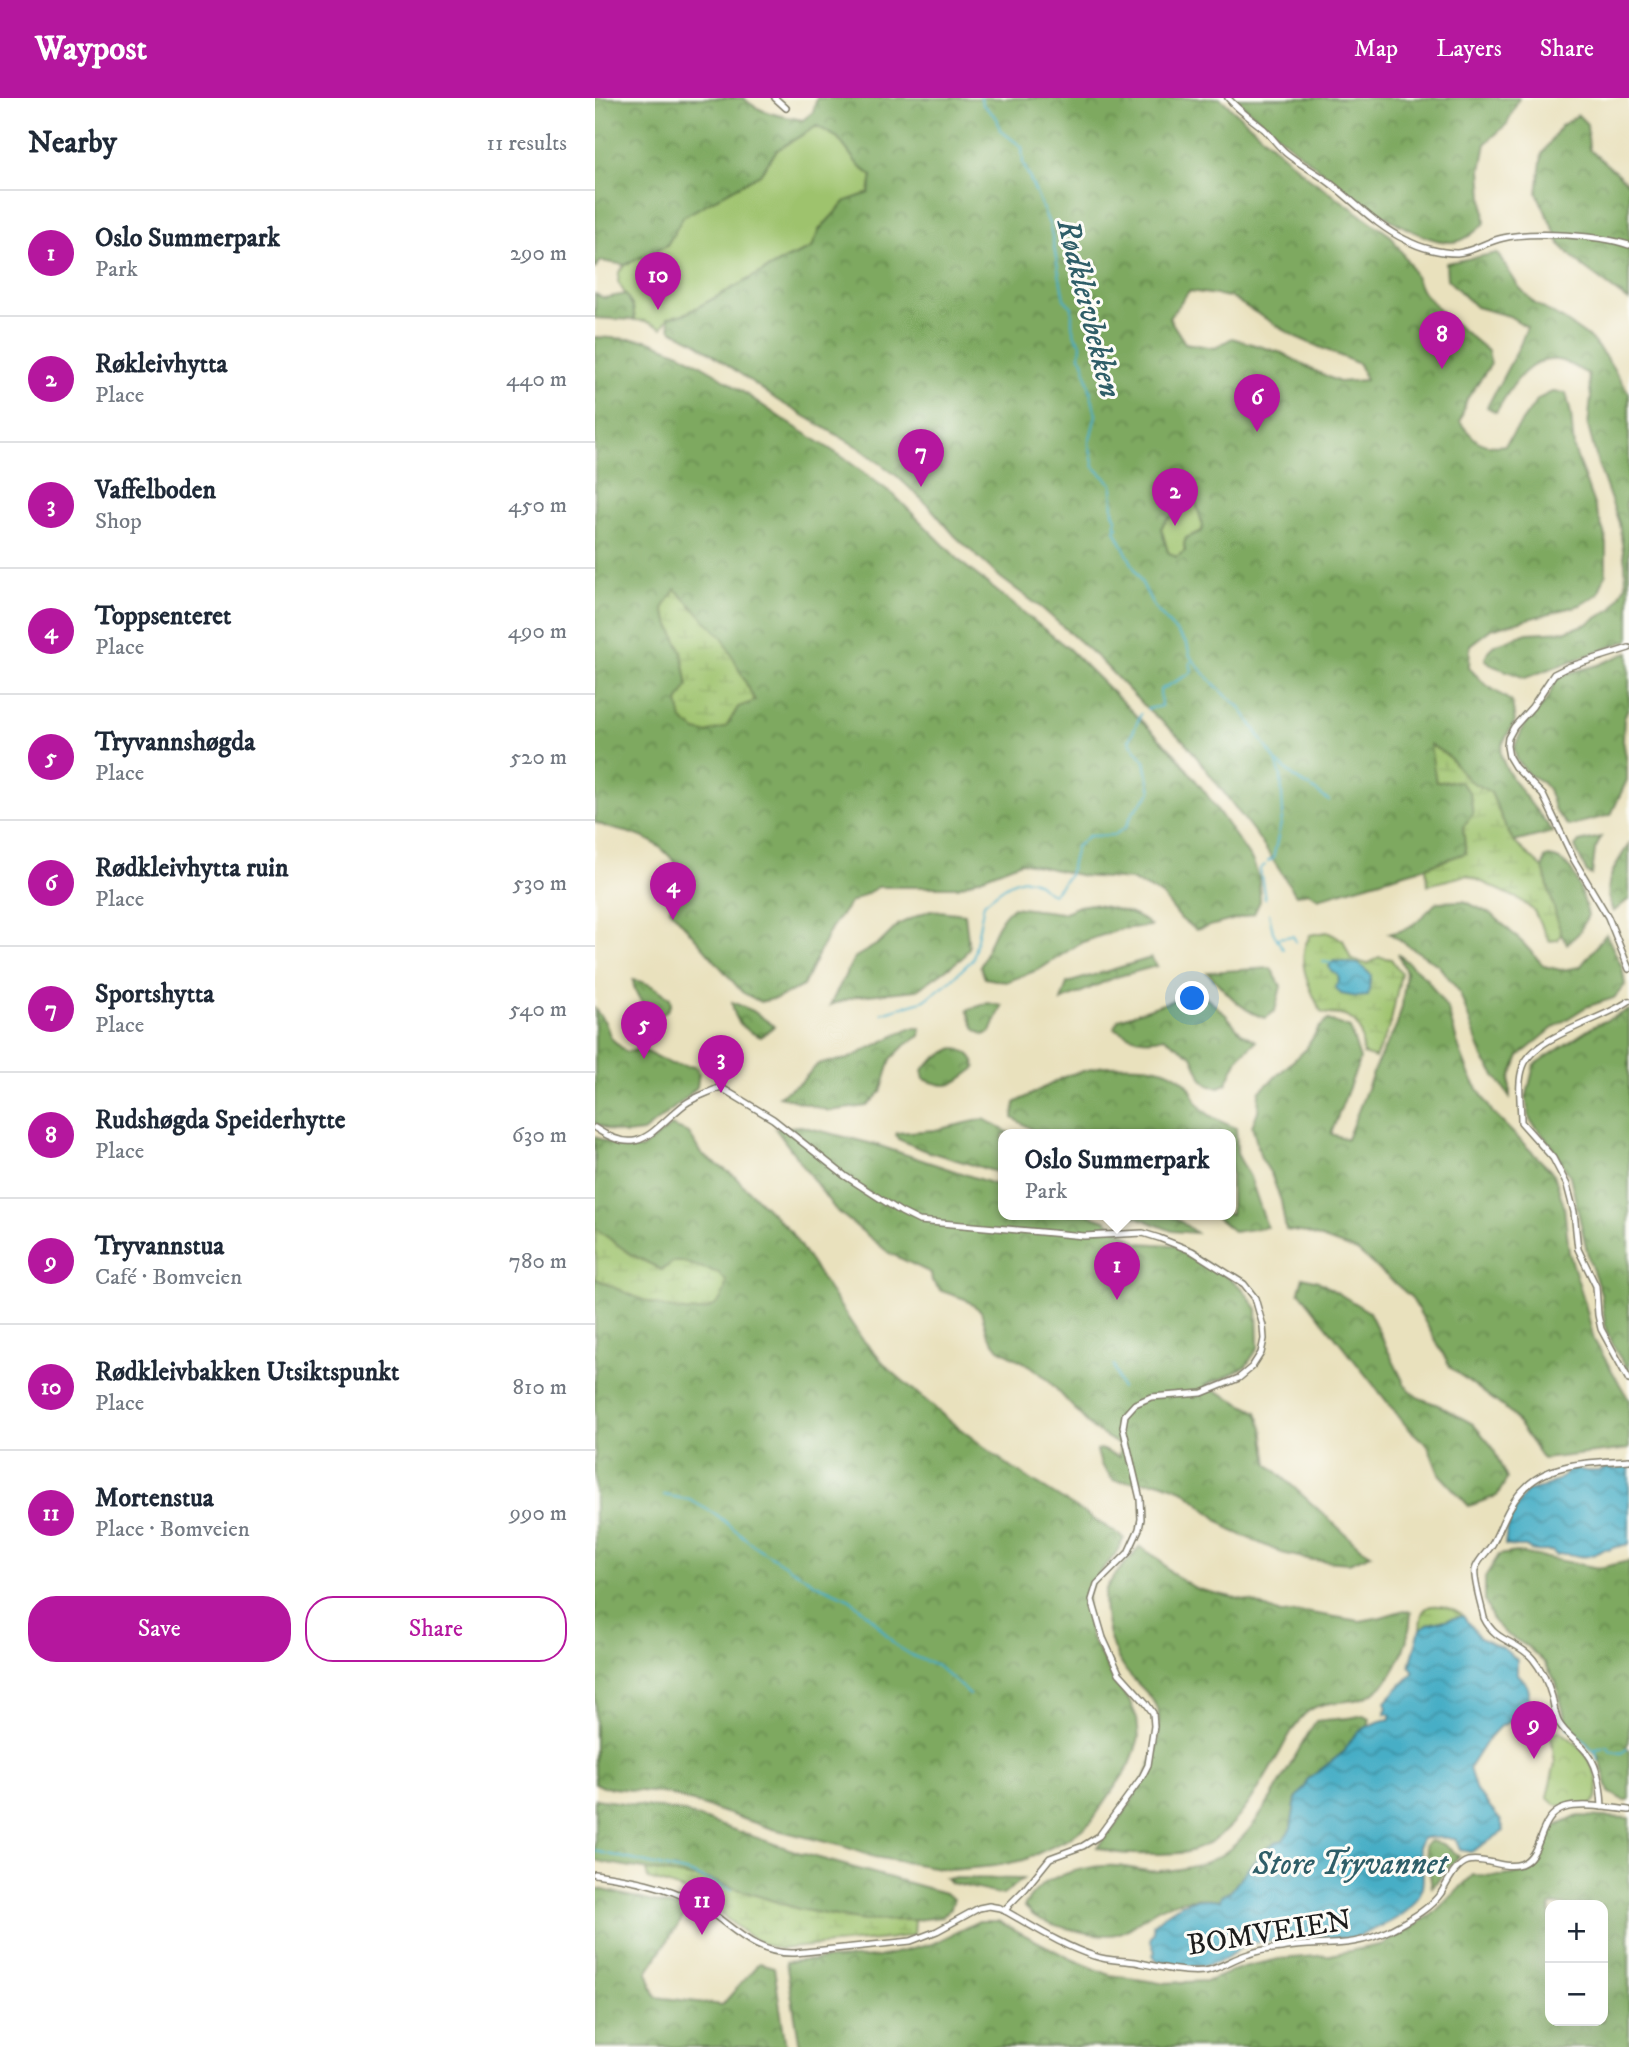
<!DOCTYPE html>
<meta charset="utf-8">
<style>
:root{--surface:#fff;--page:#f6f6f7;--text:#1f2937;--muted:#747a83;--line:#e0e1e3;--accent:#b5179e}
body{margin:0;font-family:"IM FELL DW Pica",serif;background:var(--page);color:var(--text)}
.controls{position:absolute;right:21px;bottom:21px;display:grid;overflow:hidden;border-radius:14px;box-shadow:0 7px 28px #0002}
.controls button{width:63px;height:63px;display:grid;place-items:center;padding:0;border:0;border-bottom:2px solid var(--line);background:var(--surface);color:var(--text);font:35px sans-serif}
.you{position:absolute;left:598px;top:901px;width:24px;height:24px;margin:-18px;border:5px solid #fff;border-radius:50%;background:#1a73e8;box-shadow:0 0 0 10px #1a73e833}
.badge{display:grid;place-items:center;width:46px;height:46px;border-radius:50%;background:var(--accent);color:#fff;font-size:23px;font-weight:700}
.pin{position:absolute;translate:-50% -58px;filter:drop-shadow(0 2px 4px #0008)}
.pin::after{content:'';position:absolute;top:37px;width:24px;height:21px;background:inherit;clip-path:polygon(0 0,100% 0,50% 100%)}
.popup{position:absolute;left:403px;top:1031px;width:238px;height:91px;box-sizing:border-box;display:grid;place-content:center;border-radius:14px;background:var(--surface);filter:drop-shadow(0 2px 5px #0005);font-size:23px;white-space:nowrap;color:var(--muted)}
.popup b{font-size:26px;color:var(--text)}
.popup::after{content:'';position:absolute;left:50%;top:100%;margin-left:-14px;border:14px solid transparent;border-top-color:var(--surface)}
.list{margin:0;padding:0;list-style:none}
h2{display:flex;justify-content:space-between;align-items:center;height:91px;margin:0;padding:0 28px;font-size:30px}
h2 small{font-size:23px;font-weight:400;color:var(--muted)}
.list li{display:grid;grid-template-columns:46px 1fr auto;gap:21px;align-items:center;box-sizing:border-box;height:126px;padding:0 28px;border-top:2px solid var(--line)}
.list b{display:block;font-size:26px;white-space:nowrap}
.list p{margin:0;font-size:23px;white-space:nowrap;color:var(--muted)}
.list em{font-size:23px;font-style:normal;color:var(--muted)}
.actions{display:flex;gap:14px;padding:21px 28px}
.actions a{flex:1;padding:16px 0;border:2px solid var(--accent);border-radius:28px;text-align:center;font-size:24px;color:var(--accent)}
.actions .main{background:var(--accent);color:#fff}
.map{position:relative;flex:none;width:1034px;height:1949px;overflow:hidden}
header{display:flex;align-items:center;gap:42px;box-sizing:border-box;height:98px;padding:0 35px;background:var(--accent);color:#fff}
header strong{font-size:33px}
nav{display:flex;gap:38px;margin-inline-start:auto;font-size:24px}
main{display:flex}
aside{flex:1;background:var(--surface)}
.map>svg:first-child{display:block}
.green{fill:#9ec36d;stroke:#5d7044;stroke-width:2}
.forest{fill:url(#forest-crowns);stroke:#4d623e;stroke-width:2;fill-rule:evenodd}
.wetland{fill:url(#wetland-marsh);stroke:#5d7044;stroke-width:2}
.park{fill:url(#park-crowns);stroke:#5d7044;stroke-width:2}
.water{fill:url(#water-waves);stroke:#326571;stroke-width:2}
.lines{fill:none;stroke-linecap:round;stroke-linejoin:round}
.stream{stroke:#47aec6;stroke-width:2}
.minor-casing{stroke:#827e6c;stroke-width:8}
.minor{stroke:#fff;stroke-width:5}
.labels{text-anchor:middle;stroke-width:6;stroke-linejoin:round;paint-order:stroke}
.street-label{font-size:30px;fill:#1c1c1c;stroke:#fdfcf7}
.water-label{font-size:32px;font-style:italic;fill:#2f5e68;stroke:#fdfcf7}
</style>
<header>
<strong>Waypost</strong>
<nav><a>Map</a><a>Layers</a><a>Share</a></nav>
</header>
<main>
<aside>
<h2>Nearby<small>11 results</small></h2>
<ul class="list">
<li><span class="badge">1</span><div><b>Oslo Summerpark</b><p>Park</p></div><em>290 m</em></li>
<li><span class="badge">2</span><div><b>Røkleivhytta</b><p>Place</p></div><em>440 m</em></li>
<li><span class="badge">3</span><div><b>Vaffelboden</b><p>Shop</p></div><em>450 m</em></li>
<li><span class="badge">4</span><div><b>Toppsenteret</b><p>Place</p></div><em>490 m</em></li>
<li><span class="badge">5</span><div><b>Tryvannshøgda</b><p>Place</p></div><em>520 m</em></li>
<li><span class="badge">6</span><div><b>Rødkleivhytta ruin</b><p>Place</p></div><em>530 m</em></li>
<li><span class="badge">7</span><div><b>Sportshytta</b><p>Place</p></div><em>540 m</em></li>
<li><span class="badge">8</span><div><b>Rudshøgda Speiderhytte</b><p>Place</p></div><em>630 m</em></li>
<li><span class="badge">9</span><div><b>Tryvannstua</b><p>Café · Bomveien</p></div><em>780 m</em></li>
<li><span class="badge">10</span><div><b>Rødkleivbakken Utsiktspunkt</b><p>Place</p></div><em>810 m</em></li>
<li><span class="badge">11</span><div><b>Mortenstua</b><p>Place · Bomveien</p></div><em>990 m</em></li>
</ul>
<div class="actions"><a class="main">Save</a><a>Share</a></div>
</aside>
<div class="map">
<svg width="1034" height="1949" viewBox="0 0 1034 1949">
<defs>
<pattern id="forest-crowns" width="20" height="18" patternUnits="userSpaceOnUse" patternTransform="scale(1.75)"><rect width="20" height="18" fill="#7ea960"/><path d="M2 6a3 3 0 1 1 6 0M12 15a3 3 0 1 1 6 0" fill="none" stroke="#66894e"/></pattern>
<pattern id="wetland-marsh" width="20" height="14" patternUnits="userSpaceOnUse" patternTransform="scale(1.75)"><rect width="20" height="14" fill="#9ec36d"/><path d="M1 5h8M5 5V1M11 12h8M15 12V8" fill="none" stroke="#88a75e"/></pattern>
<pattern id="park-crowns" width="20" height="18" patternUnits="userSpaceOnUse" patternTransform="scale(1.75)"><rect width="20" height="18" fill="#9ec36d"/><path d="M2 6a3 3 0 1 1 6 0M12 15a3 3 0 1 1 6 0" fill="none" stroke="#88a75e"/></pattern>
<pattern id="water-waves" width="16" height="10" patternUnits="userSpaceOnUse" patternTransform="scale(1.75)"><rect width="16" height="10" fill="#47aec6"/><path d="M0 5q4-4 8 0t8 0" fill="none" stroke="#3a8da0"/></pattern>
</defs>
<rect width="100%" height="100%" fill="#fdfcf7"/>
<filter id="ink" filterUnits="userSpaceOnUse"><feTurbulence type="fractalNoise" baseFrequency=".0143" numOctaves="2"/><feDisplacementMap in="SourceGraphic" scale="14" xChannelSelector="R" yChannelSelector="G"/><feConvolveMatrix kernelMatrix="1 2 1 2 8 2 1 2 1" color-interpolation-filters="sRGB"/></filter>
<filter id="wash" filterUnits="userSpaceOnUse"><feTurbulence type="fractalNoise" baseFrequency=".00686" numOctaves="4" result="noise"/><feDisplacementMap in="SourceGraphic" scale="28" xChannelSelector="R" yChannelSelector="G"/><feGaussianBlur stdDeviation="1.57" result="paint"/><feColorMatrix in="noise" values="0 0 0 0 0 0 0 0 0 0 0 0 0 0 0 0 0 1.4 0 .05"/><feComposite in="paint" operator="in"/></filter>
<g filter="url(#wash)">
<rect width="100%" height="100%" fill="#e9e1bd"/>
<!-- green -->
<g class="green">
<polygon points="222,28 243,40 264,68 277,78 274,95 251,103 224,132 217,150 191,161 92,215 73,220 67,230 50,223 40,222 38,209 23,184 24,174 30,167 72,147 88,119 165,76 182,52"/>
<polygon points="596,389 608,428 607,433 591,440 589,446 590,453 581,459 573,454 566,430 571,423 579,397"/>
</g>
<!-- forest -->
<g class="forest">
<path d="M0 0H149C162 15 190 19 208 22L218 14 222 0H625L713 79 796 138 815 167 826 192 847 215 893 253 896 266 872 301 865 324C879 342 886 351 910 347L943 301 957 294 971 295 976 316 979 351 1011 440V475L1003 496 985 507 896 531 875 547 874 570 890 586 917 604 920 624C915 632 906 644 906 654 906 673 945 716 958 734L919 744 911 730 896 695 873 682 853 658 836 647 841 684 864 683 875 695 878 716 868 729 871 755 831 769 724 800 713 794 701 797 662 738 590 644 547 606 505 562 448 511 406 480 360 438 335 409 302 378 266 351 182 302 99 243 76 232 73 220 92 215 191 161 217 150 224 132 251 103 274 95 277 78 264 68 243 40 222 28 182 52 165 76 88 119 72 147 30 167 6 163 0 170ZM594 193 635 199 701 239 764 266 771 282 744 284 720 273 687 255 637 240 620 250 590 245 574 220ZM596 389 608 428 607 433 591 440 589 446 590 453 581 459 573 454 566 430 571 423 582 415 580 397Z"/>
<path d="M640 0H924L912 26 891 45 886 72 890 125C882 132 874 140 864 143 815 157 678 33 640 0Z"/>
<polygon points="983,17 992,26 994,51 1034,86 1034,203 988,169 966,148 942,95 947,56 966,28"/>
<path d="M902 155 924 189 939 205 969 222 996 241 1013 262 1034 295V386L1031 406 1034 425V542L930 580 898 568 890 561 893 553 899 547 932 535 971 533 992 526 1018 510 1031 486 1030 465 1024 425 1003 366 993 328 996 299 993 276C984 272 972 263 962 262 931 259 915 292 901 314L892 309 925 247 932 229 914 218 881 209 852 181 851 165Z"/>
<polygon points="0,196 9,200 31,196 38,209 40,222 0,220"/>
<path d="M0 239 52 242 87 256 123 277 189 322 246 358 299 397 368 466 474 551 580 656 610 694 658 764 664 780 665 803 659 816 601 832 586 821 567 797 536 782 488 778 426 764 363 789H283L255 805 236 830 208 888 183 900 165 904 147 894 75 811 84 770C72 753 59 742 38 736 25 732 13 731 0 724ZM68 511 143 609 138 618 83 604 93 588 87 554Z"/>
<polygon points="1034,554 1034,607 1029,620 1028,642 1032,664 1032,682 1016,717 973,728 960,713 953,691 947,684 933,676 922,662 919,650 929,628 953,601 960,583 970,576 1003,567"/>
<polygon points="1006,739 1000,752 997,777 992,775 980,749 984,744"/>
<path d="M1034 746V801L1018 814C1006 783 1019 771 1034 746Z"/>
<path d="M950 759C980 758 986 794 993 817L984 835 972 846 966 836 948 770Z"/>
<path d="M869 803 898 817 929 846 949 868 966 872 985 869 1011 836 1027 869 1030 887 1019 900 991 909 958 930 924 958 915 981V999L888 960 864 893 843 867 794 835C815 834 828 818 842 804Z"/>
<path d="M497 806C519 811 539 813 556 828L525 831 485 845 445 871 411 884 390 880 385 869C394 848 400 823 418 809L467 815 484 808Z"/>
<polygon points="335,812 370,816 374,850 367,860 322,892 263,898 235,907 259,860 286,844 304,826"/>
<polygon points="803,856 832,881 853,912 864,950 875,978 898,1015 959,1076 969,1108 974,1154 990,1205 999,1242 1034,1302 1034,1351 948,1361 916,1315 856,1270 816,1199 762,1153 712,1135 691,1132 686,1103 676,1076 666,1060 657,1028 663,1013 664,994 710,952 724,930 733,922 755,930 765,961 736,1036 752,1041 782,965 802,927 807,908 811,874"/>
<polygon points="556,860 562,868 521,879 466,903 472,885"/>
<path d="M676 870 686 888 680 913 671 920C646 914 629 891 612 874Z"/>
<path d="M38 882C53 884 63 891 75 900L76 906 71 914 64 918C51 909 39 899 38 882Z"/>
<path d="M609 897 632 918 646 935 661 943 644 959 631 986 624 989 615 988 607 981 597 958 569 939C549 945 537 940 519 930L524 921 585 900 597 902Z"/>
<path d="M137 904 158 913 179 928 166 939C148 932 139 923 137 904Z"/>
<polygon points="393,905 407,908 396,934 389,937 380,931 372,912"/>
<polygon points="0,911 10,924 16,940 31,954 46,951 76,966 101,969 104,975 102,989 89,1002 48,1034 31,1036 14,1032 0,1025"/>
<polygon points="1034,912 1034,1273 1022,1255 1011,1232 1006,1195 994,1162 975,1078 956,1047 935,1022 931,1001 939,967 999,928"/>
<polygon points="315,930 326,930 325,938 310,947 296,961 286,994 272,1008 234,1013 184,998 206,984 223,966 253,961"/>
<path d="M359 950C371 953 379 957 381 970 358 986 357 993 329 981L327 972 342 959Z"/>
<path d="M508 968C537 968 568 963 591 985 596 990 598 997 601 1003 610 1018 626 1024 641 1030L642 1056 655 1079 672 1129 639 1134 622 1120 615 1116H636V1036H445L418 1020 420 1005 473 977Z"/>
<polygon points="389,1021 416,1036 408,1036 408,1076 328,1052 303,1041 301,1037 302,1035 340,1032"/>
<polygon points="76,1028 94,1035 106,1056 138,1077 195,1133 267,1241 294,1271 355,1323 417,1370 529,1440 520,1457 498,1483 492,1496 492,1513 495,1538 519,1582 534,1602 542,1620 544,1640 535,1667 496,1724 474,1741 429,1762 400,1768 356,1772 279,1759 247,1748 178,1731 74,1696 8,1689 0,1685 0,1180 57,1205 78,1164 67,1172 35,1156 0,1130 0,1039 26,1049 46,1051"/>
<polygon points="206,1028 282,1047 408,1089 408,1116 492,1116 510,1122 543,1145 578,1147 622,1172 647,1190 662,1211 663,1250 651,1268 629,1280 610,1287 662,1314 668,1330 673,1366 766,1450 776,1456 754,1465 717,1462 687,1455 635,1432 590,1393 566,1384 519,1383 506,1367 502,1353 505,1351 524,1359 524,1347 498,1331 453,1282 436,1268 404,1251 393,1237 386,1213 370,1201 346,1193 337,1183 336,1175 294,1155 240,1111 180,1030"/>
<path d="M535 1116C570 1116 573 1112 601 1135L577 1133Z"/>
<polygon points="708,1179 723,1183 774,1214 810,1287 822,1299 843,1307 878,1326 897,1348 912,1381 902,1398 874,1408 844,1376 833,1348 813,1330 704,1193"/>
<path d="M545 1449 561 1459 579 1477 602 1491 658 1504 685 1516 710 1514 765 1523 786 1519 809 1512 816 1514C815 1546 796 1597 760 1602 743 1605 723 1603 710 1616 699 1626 691 1643 684 1656 662 1694 637 1743 592 1754 584 1756 574 1755 565 1756 546 1756 520 1758 502 1749 529 1720 572 1656 563 1615 559 1597 542 1587 531 1573 520 1558 514 1542 511 1523 510 1514 507 1500 511 1491 517 1478 535 1461 545 1449Z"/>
<polygon points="921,1454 1004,1470 1034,1463 1034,1643 1031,1649 1034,1653 1034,1702 1028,1702 1014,1694 1004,1659 971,1624 961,1584 950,1565 933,1549 911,1536 898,1523 890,1503 890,1479 904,1457"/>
<path d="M768 1617 775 1620 773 1630 760 1637 750 1653 712 1682 710 1689 701 1701 696 1730 688 1742 674 1748 653 1770 636 1793 626 1798 625 1802C602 1798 574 1802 553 1817 543 1824 534 1833 521 1836 504 1840 456 1828 441 1819 437 1817 433 1812 429 1808 435 1799 441 1791 450 1785 467 1774 502 1766 522 1768 532 1769 543 1772 554 1773 576 1774 606 1769 626 1757 667 1732 694 1664 721 1623 737 1620 753 1622 768 1617Z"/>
<polygon points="0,1701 84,1713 206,1755 350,1795 359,1801 356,1810 347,1819 320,1822 268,1823 203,1811 114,1782 0,1763"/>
<path d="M983 1718 1034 1720V1949H205L191 1864 230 1861 284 1859 337 1846 384 1823H403L474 1860 515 1877 567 1885 613 1883 648 1869 684 1861 735 1857 789 1846 838 1816 878 1777 905 1778 933 1775 947 1756 957 1730ZM955 1807H1008V1923H955Z"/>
<polygon points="835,1743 848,1746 864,1758 837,1789 830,1747"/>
<polygon points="350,1780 428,1781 408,1797 356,1785"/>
<polygon points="0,1790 93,1812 52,1874 61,1899 127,1907 164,1865 179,1869 191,1949 0,1949"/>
</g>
<!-- wetland -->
<g class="wetland">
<polygon points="80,491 128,540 160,603 143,609 131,629 111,635 101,633 87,622 83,604 93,588 87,554 68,511"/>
<polygon points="835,647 853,658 873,682 896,695 911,730 919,744 948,770 966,836 963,842 954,843 939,813 924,801 872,777 833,787 831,769 871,755 868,729 878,716 875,695 864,683 841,684"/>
<path d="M732 834 748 842 756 861 772 866 784 859 796 861 806 875 795 928 780 960 768 956C767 941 767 923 749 918 741 915 735 918 726 914 718 897 705 873 709 853 709 848 713 842 715 837Z"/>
<path d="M0 1130 35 1156 67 1172 78 1164H88L124 1175 131 1183C126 1246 31 1194 1 1181Z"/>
<path d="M836 1508C849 1507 857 1510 868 1518L833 1526 825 1531C826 1521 825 1511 836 1508Z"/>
<path d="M51 1772 114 1782 203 1811 268 1823 320 1822 319 1837 292 1841 185 1851C157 1846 137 1823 114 1807 95 1794 75 1786 53 1781Z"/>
</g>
<!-- park -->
<path class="park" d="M965 1633C972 1638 981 1645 987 1651 997 1663 1012 1696 996 1707 980 1707 962 1713 952 1699L960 1665 956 1637 959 1634Z"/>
<!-- water -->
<g class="water">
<polygon points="739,863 764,866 776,877 773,898 762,899 746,896 740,889 744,883 743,877 736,873 734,868"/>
<path d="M1018 1367V1372L1034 1367V1446L1017 1450 1014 1452 1009 1451C984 1467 984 1452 961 1457L957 1453C949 1453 937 1455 931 1449H919L910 1447C911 1426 920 1409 932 1393L949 1389 963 1382 973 1373 981 1371 991 1373H1004Z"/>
<path d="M868 1518 885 1540 909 1551 922 1562V1575C938 1591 935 1595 930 1616L904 1629 892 1642 874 1670 881 1693 906 1723 909 1733 876 1754 865 1752 860 1740H828L823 1749C836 1791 825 1812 784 1829 777 1832 768 1837 760 1839 750 1841 738 1840 728 1840 704 1841 681 1841 658 1845 647 1846 640 1855 631 1860 609 1873 586 1868 563 1864L558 1857 560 1853 555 1841 559 1834 558 1827C580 1806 597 1798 625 1802L626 1798 636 1793 653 1770 674 1748 688 1742 696 1730 701 1701 710 1689 712 1682 750 1653C753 1636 779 1623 795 1621V1616H790L792 1609 790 1604 819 1574 815 1568 825 1531 833 1526Z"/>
</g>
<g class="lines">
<!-- stream -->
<g class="stream">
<path d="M386 0 387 6 402 20 405 32 427 49 428 65 455 128 469 201 477 209C477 224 475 235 486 245L485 258 488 262 501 317 494 345 499 369 517 386 518 414 521 420V428L523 429 520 432 559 509 592 546 595 558 607 573 626 593 645 609 681 663 686 678 688 716 678 761 673 763"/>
<polyline points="552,611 566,608 565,592 596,575 597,572 595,565 597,563"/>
<polyline points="682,664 704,683 714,688 734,703"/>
<polyline points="670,767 665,771 670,801"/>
<polyline points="674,815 678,834 688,851"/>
<polyline points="682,840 698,838 701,844"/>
<polyline points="728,864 736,865"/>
<path d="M287 915 330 902 356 882 378 861 389 805C400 796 422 775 439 783 447 787 448 793 458 796L474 777 481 749 493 738 519 737 531 729 538 714 556 694 550 663 534 643 546 616"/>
<polyline points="519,1267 526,1290"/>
<polyline points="69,1397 95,1402 122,1417 161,1449 221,1486 255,1501 278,1521 300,1547 318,1558 344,1569 375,1597"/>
<polyline points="930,1614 952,1624"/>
<polyline points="972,1629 978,1632 998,1652 1013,1648 1015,1653 1026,1655 1032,1651"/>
<polyline points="1000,1651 1003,1663"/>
<polyline points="0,1753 94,1775 137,1792"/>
</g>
</g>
</g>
<g filter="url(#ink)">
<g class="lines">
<defs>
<g id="minor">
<polyline points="180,0 191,10"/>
<path d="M633 0C644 13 657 21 669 31 677 39 683 48 691 55 704 66 721 74 735 85 760 104 781 128 811 142 825 150 846 155 862 155 878 154 892 143 908 140 940 133 1003 137 1034 147"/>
<polyline points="1034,550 973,569 959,576 937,609 919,629 913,640 912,648 914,659 920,669 948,697 979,762 1013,819 1034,871"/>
<path d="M1034 903C1008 922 938 938 928 969 922 985 926 1006 926 1024L958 1060 972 1087 979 1114 983 1151 1001 1188 1003 1217 1006 1231 1034 1282"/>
<path d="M0 1030C46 1061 56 1032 90 1006 101 998 114 995 125 989L178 1021 250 1078 306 1114 324 1123 489 1138 548 1135 564 1140 597 1153 649 1186 660 1200 668 1228 669 1241 666 1255 657 1269 644 1280 607 1295 556 1299 540 1306 530 1317 528 1329 545 1401 546 1421 544 1431 533 1455 502 1486 497 1502 508 1540 524 1575 551 1605 558 1615 559 1628 553 1667 547 1679 504 1738 488 1748 455 1760 430 1791 414 1807 410 1813"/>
<path d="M1007 1709C1006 1688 1003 1664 987 1649 979 1641 970 1635 964 1625 960 1618 959 1608 957 1599 953 1585 947 1572 938 1561 922 1542 901 1545 889 1520 887 1509 878 1481 880 1472 882 1462 893 1454 898 1445 907 1427 913 1408 927 1393 953 1363 998 1365 1034 1362"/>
<path d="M0 1776C34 1781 70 1787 100 1804 135 1824 156 1857 200 1855L316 1843 342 1833 384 1810 394 1808 405 1810C436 1827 465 1847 499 1858 513 1863 528 1862 541 1864 564 1869 587 1875 610 1873 626 1870 639 1860 654 1856 664 1852 675 1851 686 1850 726 1843 755 1852 795 1832 813 1822 834 1812 846 1795 853 1784 860 1767 873 1763 891 1759 909 1772 926 1766 949 1757 942 1718 970 1710 988 1705 1016 1710 1034 1712"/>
</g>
</defs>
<!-- minor casing -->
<use href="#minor" class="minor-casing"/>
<!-- minor -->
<use href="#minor" class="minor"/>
</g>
</g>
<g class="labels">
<!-- street labels -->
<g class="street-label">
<text transform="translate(674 1834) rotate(-9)" y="10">BOMVEIEN</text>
</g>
<!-- water labels -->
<g class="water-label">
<text transform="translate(495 210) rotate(76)" y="11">Rødkleivbekken</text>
<text x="755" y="1776">Store Tryvannet</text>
</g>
</g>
</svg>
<div class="controls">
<button>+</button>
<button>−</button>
</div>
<div class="you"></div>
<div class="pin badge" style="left:522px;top:1202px">1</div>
<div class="popup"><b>Oslo Summerpark</b>Park</div>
<div class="pin badge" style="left:580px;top:428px">2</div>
<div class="pin badge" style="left:126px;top:995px">3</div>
<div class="pin badge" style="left:78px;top:822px">4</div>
<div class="pin badge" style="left:49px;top:961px">5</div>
<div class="pin badge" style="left:662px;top:334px">6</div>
<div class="pin badge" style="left:326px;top:389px">7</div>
<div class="pin badge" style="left:847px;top:271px">8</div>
<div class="pin badge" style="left:939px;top:1661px">9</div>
<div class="pin badge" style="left:63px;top:212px">10</div>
<div class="pin badge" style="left:107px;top:1837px">11</div>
</div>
</main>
